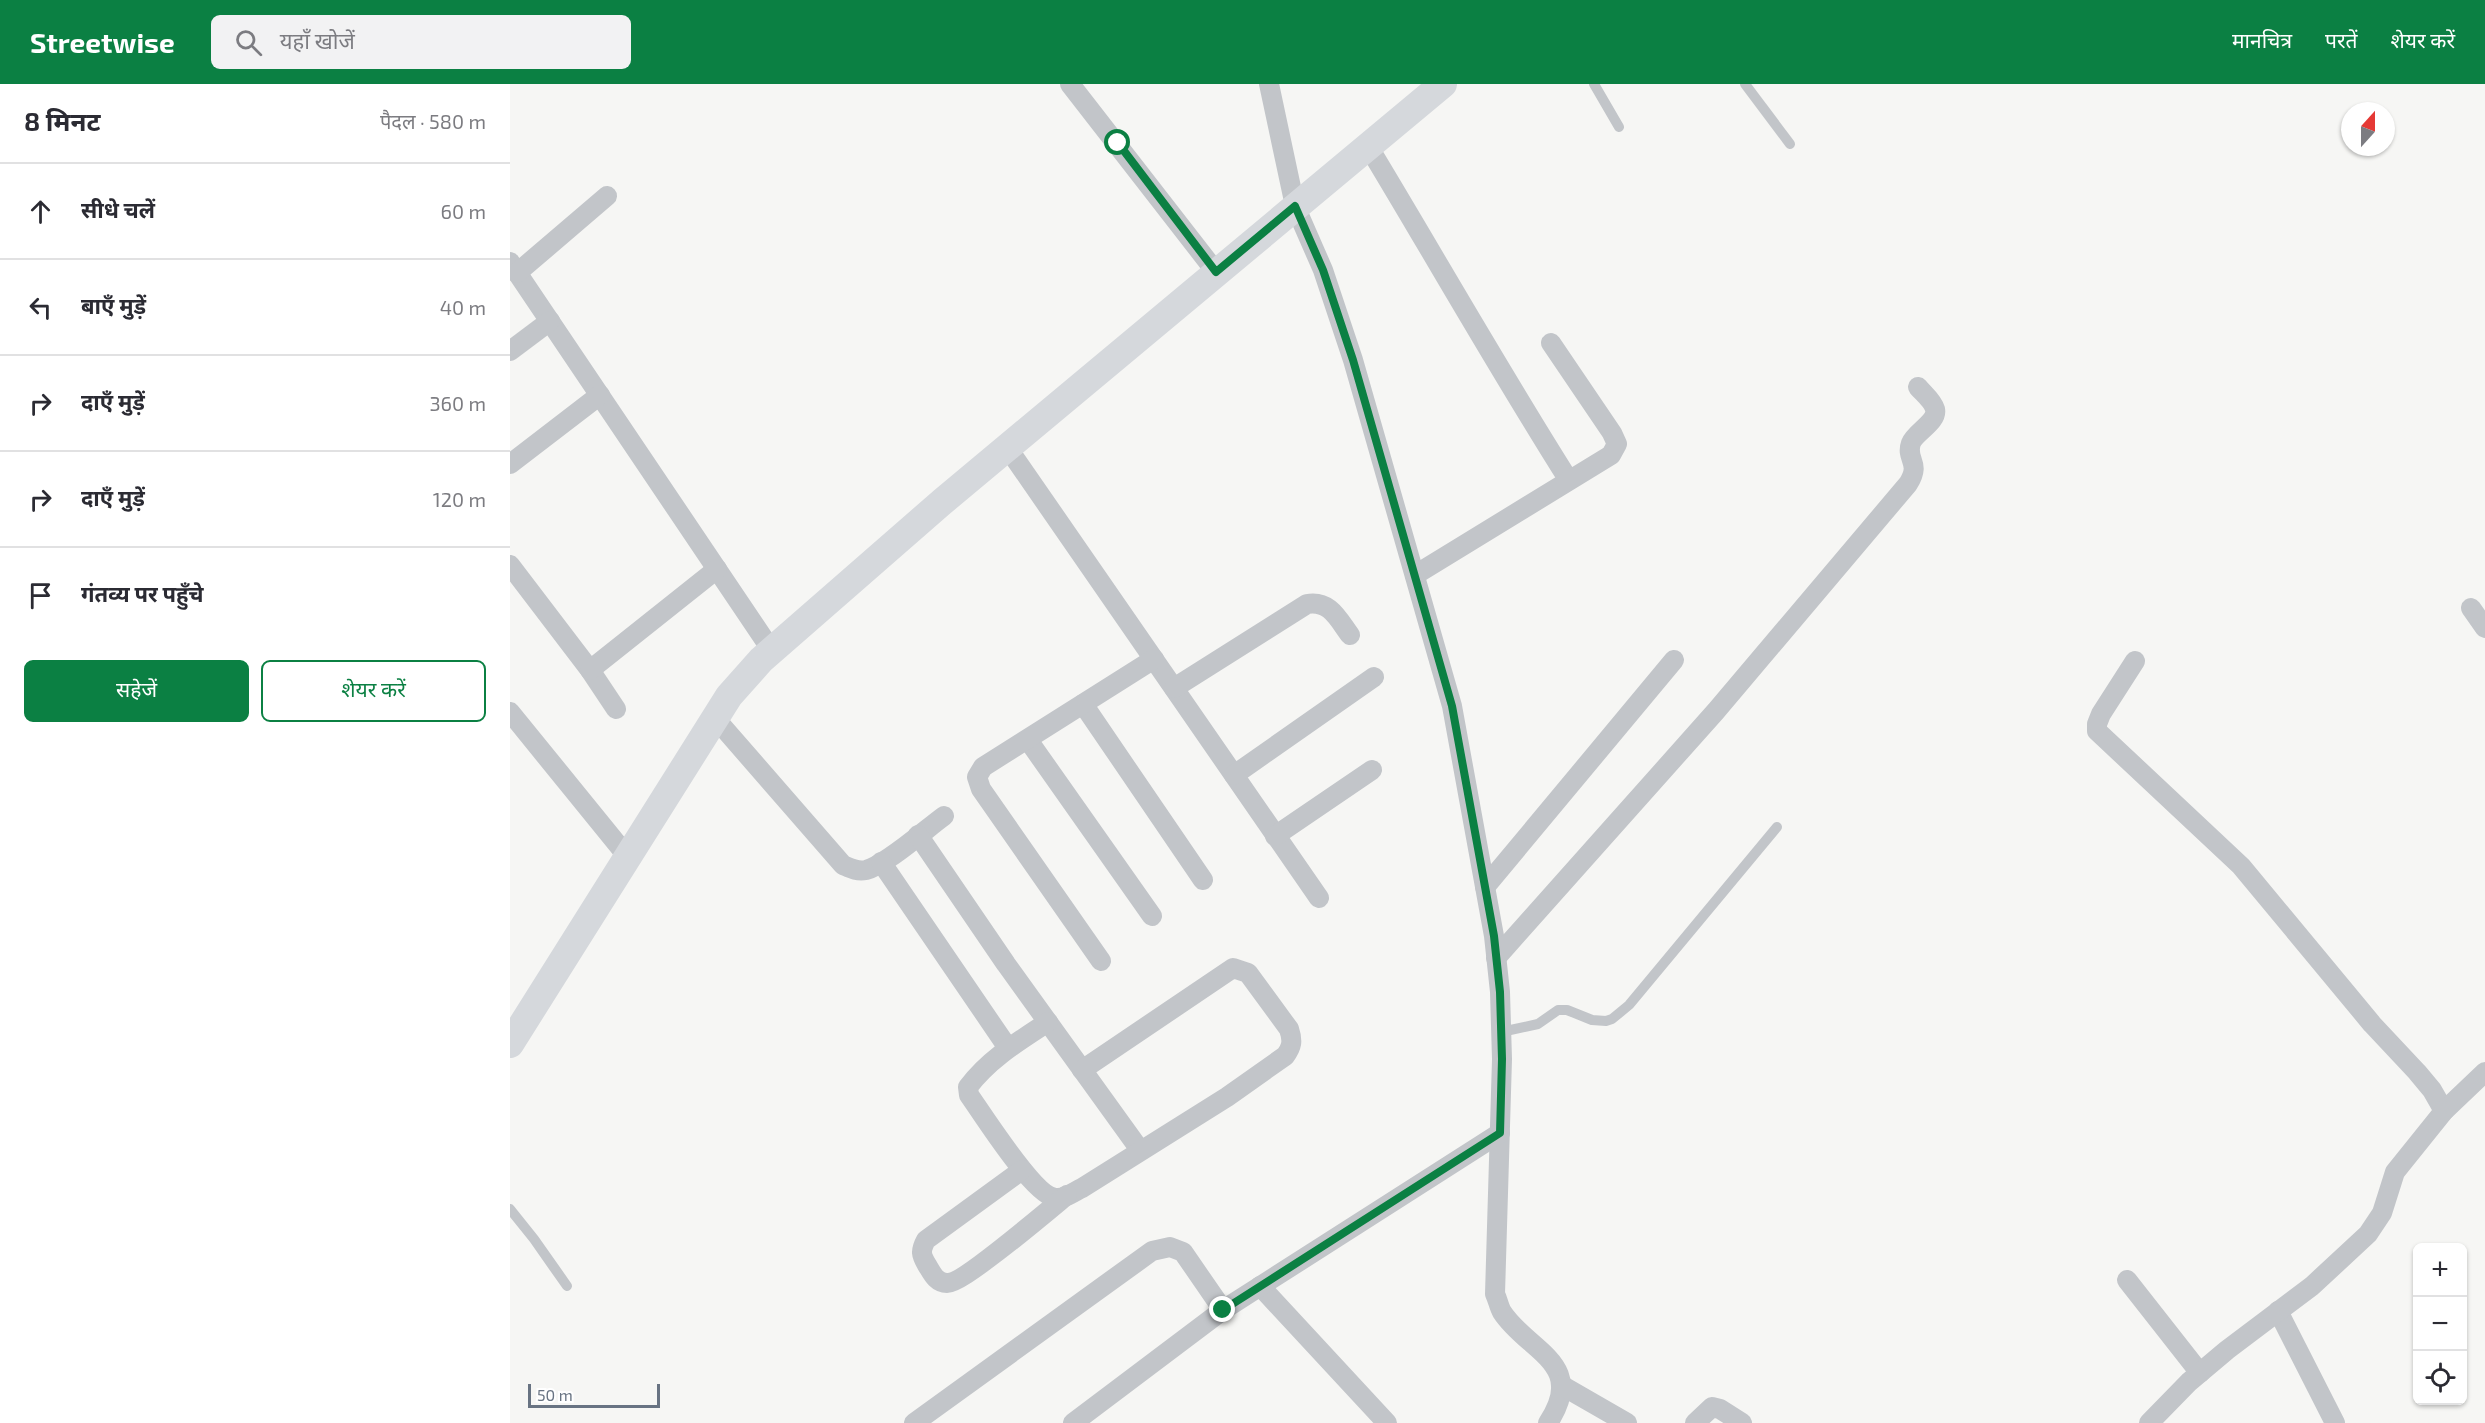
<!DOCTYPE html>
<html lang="hi">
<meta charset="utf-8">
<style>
:root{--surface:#fff;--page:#f2f2f3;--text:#2b2b33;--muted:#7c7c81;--line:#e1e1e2;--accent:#0b8043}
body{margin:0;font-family:"Exo 2","Noto Sans Devanagari",sans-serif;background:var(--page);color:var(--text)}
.controls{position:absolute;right:18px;bottom:18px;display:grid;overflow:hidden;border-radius:9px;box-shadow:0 2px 4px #0004}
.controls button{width:54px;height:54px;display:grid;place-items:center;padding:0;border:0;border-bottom:2px solid var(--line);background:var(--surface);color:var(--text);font:30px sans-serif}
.compass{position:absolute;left:1831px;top:18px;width:54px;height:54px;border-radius:50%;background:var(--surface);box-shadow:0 2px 4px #0004;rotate:21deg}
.scale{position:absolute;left:18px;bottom:15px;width:132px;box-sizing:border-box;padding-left:6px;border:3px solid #687382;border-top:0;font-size:16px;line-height:21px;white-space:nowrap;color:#687382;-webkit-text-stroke:4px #fff;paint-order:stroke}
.stop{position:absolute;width:18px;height:18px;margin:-14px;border:4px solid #0b8043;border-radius:50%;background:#fff}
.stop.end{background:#0b8043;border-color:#fff;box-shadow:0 2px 6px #0008}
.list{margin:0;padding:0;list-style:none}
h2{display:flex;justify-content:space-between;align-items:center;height:78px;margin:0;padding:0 24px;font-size:26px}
h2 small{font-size:20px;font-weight:400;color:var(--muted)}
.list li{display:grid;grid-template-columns:39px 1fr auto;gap:18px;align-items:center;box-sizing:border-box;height:96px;padding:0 24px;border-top:2px solid var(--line)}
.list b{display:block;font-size:22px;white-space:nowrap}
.list em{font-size:20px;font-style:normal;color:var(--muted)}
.actions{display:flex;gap:12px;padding:18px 24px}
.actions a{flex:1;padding:14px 0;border:2px solid var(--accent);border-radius:9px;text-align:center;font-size:21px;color:var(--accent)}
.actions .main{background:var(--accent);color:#fff}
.icon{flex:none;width:33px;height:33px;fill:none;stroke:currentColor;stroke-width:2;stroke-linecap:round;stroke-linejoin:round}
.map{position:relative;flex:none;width:1975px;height:1339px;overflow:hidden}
header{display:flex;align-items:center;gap:36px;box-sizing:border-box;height:84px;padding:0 30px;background:var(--accent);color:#fff}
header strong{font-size:28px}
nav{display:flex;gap:33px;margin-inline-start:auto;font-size:21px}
.search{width:420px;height:54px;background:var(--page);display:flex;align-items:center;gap:15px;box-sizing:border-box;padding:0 21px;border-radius:9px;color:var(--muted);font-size:22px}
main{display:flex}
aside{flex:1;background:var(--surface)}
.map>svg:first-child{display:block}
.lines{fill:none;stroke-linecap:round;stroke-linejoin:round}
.lane{stroke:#c2c5c9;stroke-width:10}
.street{stroke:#c2c5c9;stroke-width:20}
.secondary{stroke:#d5d8dc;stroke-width:28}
.route{stroke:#0b8043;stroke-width:8}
</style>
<header>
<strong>Streetwise</strong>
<div class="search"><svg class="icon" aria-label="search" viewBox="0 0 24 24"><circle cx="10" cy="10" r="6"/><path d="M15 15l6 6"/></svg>यहाँ खोजें</div>
<nav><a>मानचित्र</a><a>परतें</a><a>शेयर करें</a></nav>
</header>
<main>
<aside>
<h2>8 मिनट<small>पैदल · 580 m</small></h2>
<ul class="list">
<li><svg class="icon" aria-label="ahead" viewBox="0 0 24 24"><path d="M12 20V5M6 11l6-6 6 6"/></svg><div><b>सीधे चलें</b></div><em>60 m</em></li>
<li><svg class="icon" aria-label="left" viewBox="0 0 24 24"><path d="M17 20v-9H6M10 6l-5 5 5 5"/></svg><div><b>बाएँ मुड़ें</b></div><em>40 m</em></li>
<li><svg class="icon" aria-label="right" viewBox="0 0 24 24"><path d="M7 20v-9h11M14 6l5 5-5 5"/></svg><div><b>दाएँ मुड़ें</b></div><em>360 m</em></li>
<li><svg class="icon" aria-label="right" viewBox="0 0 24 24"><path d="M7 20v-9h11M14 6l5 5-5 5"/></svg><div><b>दाएँ मुड़ें</b></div><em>120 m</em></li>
<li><svg class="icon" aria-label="arrive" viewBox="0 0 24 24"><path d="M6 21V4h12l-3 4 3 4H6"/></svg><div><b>गंतव्य पर पहुँचे</b></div></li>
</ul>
<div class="actions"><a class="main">सहेजें</a><a>शेयर करें</a></div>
</aside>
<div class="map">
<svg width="1975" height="1339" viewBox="0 0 1975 1339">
<rect width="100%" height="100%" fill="#f6f6f4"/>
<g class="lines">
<!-- lane -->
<g class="lane">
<polyline points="1084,0 1109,43"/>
<polyline points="1235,0 1280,60"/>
<polyline points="991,948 1028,940 1048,926 1057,926 1082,936 1096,937 1102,935 1119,921 1267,743"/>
<polyline points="0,1125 24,1155 57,1202"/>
</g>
<!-- street -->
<g class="street">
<polyline points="560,0 706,188"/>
<path d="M759 0 785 122 813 186 843 276 942 622 984 852 990 908 992 975 985 1210C988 1216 989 1223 992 1228 1017 1267 1078 1279 1038 1339"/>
<path d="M858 62C925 173 989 286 1058 395"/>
<polyline points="0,178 262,567"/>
<polyline points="7,189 97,112"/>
<polyline points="0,267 40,237"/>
<polyline points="497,363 809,814"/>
<polyline points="0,380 90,311"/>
<polyline points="0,481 80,586 106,625"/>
<polyline points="905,491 1101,371 1107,360 1102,349 1041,259"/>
<polyline points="1961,524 1975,544"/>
<polyline points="1625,577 1591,630 1587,640 1587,647 1731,782 1862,940 1907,988 1922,1006 1934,1027"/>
<polyline points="80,586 207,485"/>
<path d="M664 604 797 520C820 516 828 535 840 551"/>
<polyline points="573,620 693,796"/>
<polyline points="0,628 117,772"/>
<path d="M205 634 333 781C340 784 347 788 356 786 376 781 416 745 434 732"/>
<polyline points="518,656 642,832"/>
<polyline points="724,691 864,593"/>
<polyline points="408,751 496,880 630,1066"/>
<polyline points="765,752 862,686"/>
<polyline points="371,778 498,964"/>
<polyline points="975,803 1164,576"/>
<path d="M986 874 1206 627 1398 400C1412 378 1395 376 1401 359 1405 348 1428 338 1425 325 1423 317 1413 309 1408 303"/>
<polyline points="591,877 471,705 467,693 473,683 644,575"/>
<path d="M538 938C509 957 479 975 458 1003L459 1011C473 1031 525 1113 546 1114 555 1115 565 1107 572 1104L717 1013 775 972C782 963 783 957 779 945L738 889 723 884 572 986"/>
<path d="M512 1086 416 1156C410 1167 411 1171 417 1181 422 1189 426 1199 437 1199 452 1200 540 1125 557 1111"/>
<polyline points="1617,1196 1690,1289"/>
<polyline points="750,1202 877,1339"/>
<polyline points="1768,1227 1825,1339"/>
<polyline points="1051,1301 1117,1339"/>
<polyline points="404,1339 642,1167 660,1163 673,1168 713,1226"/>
<polyline points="563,1339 713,1226 990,1049"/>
<polyline points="1185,1339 1202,1323 1210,1325 1232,1339"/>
<polyline points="1639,1339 1679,1298 1717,1266 1802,1202 1858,1150 1872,1129 1885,1088 1934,1027 1975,988"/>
</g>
<!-- secondary -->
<polyline class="secondary" points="0,960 219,612 251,576 432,418 933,0"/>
</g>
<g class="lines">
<!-- route -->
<polyline class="route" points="608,59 706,188 785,122 813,186 843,276 942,622 984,852 990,908 992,975 990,1049 713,1226"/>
</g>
</svg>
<div class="controls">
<button>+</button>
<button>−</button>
<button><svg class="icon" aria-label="locate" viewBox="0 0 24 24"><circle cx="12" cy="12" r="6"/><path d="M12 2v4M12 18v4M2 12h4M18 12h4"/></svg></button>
</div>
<svg class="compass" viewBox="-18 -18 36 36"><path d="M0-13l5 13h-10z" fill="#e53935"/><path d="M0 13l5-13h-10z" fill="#7c7c81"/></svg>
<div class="scale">50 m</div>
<div class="stop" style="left:608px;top:59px"></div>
<div class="stop end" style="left:713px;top:1226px"></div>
</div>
</main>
